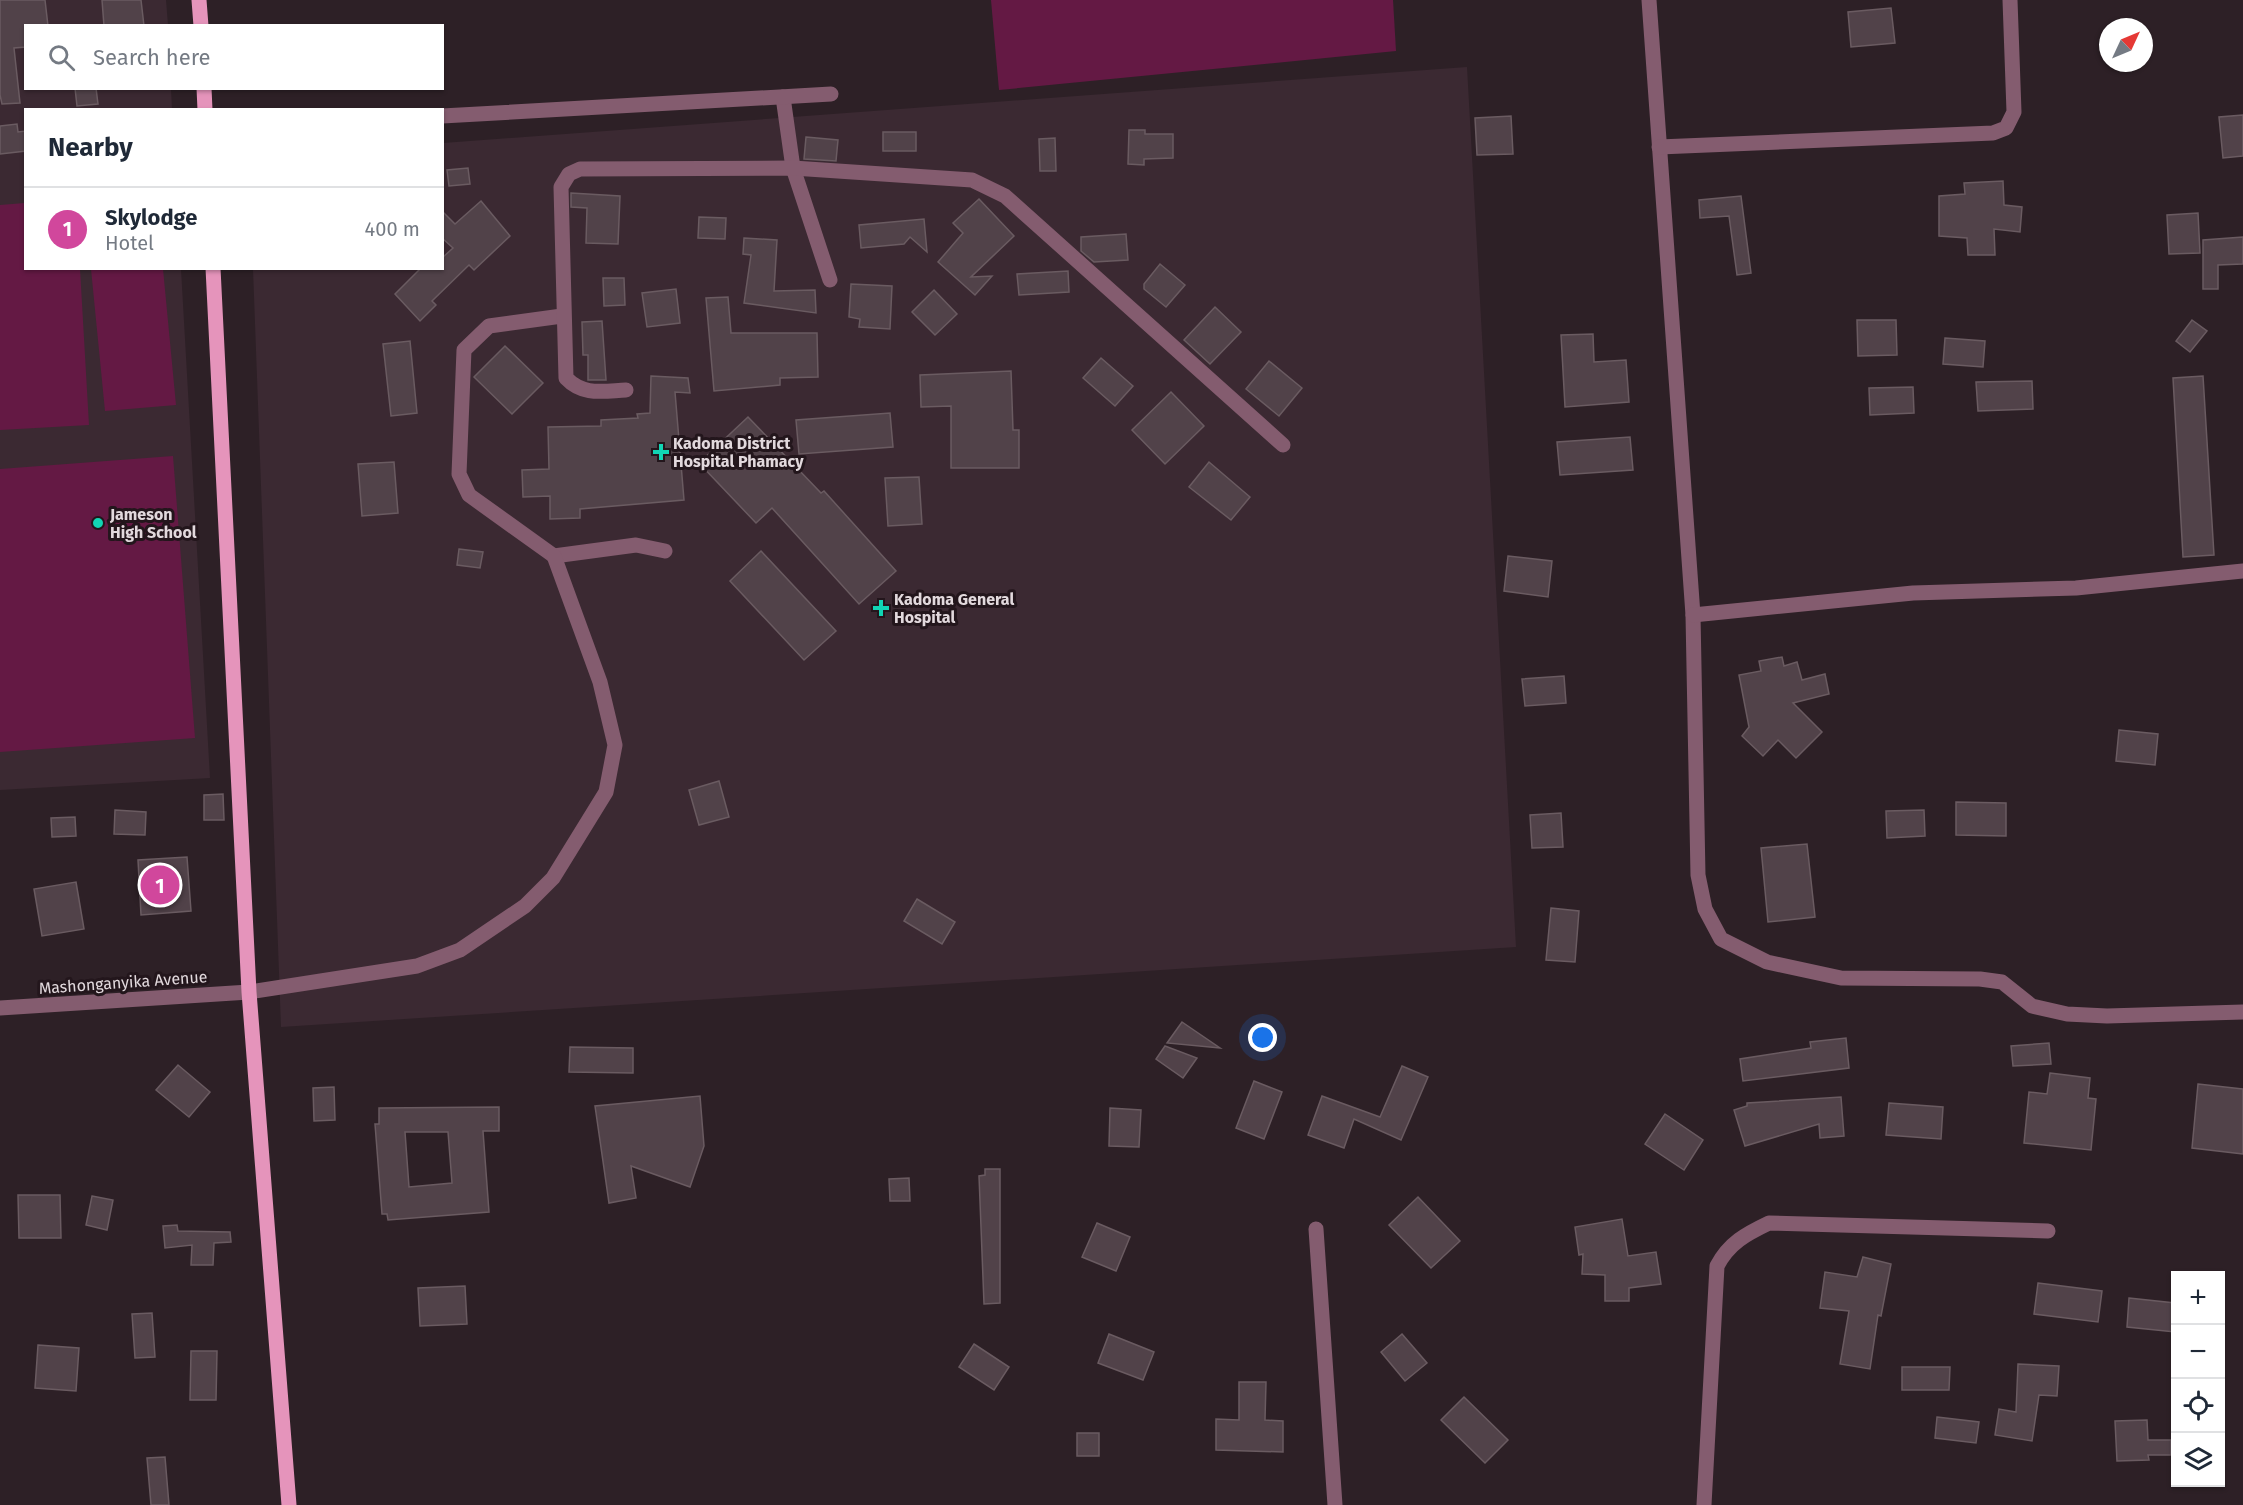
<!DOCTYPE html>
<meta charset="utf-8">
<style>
:root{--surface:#fff;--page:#f6f6f7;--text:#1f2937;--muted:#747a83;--line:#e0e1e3;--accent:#2563eb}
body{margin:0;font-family:"Fira Sans",sans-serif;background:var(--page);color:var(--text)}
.controls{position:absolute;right:18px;bottom:18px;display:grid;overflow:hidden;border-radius:0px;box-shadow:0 2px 4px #0004}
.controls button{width:54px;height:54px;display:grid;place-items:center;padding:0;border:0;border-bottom:2px solid var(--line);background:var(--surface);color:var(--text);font:30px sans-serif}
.compass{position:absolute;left:2099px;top:18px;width:54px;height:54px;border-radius:50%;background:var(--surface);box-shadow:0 2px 4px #0004;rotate:46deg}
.you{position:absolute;left:1263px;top:1038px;width:21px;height:21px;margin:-15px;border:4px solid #fff;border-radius:50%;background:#1a73e8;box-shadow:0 0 0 9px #1a73e833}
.badge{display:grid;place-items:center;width:39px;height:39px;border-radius:50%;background:var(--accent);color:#fff;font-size:20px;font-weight:700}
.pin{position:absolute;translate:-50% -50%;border:3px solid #fff;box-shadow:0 2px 6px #0006}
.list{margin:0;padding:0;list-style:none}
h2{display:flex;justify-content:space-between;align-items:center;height:78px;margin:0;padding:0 24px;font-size:26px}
h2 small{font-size:20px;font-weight:400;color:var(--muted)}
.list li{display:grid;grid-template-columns:39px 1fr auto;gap:18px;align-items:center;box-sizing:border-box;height:84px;padding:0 24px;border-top:2px solid var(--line)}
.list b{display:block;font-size:22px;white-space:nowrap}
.list p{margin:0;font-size:20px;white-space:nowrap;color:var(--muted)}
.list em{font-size:20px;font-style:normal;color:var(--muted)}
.icon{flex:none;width:33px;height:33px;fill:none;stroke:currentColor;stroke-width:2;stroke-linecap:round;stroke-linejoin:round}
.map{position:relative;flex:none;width:2243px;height:1505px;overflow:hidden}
.search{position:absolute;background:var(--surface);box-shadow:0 2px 4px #0004;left:24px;top:24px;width:420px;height:66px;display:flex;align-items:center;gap:15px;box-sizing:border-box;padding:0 21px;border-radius:0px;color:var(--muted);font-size:22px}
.panel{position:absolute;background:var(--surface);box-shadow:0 2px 4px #0004;left:24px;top:108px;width:420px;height:162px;border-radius:0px}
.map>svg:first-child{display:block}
.built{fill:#3b2932}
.green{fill:#641944}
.building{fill:#514249;stroke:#6a5b61;stroke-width:1.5;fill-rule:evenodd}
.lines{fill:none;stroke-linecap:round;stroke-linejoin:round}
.minor{stroke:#845c6f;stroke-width:15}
.major{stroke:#e594bb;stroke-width:15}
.poi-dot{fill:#11d5b4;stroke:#23161c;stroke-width:2}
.labels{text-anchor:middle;stroke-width:6;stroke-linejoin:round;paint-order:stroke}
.poi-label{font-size:16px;font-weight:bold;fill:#e2d9dd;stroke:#23161c;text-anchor:start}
.street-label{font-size:16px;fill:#e2d9dd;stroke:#23161c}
</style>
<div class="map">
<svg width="2243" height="1505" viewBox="0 0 2243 1505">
<rect width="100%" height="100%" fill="#2d2026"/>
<!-- built -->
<g class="built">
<polygon points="0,0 166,0 168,25 26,26 26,88 171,89 172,109 26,110 26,268 181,269 210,778 0,790"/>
<polygon points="1467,67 1516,947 281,1027 253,269 442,268 443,143"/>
</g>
<!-- green -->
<g class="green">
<polygon points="991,0 1393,0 1396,51 999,90"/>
<polygon points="25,203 26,268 80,269 89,425 0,430 0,205"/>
<polygon points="91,269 163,269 176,405 105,411"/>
<polygon points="173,456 195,738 0,752 0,469"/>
</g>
<!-- building -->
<g class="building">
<polygon points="0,0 45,0 48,26 26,26 26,47 14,48 20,103 2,104 0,95"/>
<polygon points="102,0 141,0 144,26 104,26"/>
<polygon points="1891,8 1895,43 1851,47 1848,12"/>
<polygon points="75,88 96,88 98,104 77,106"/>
<polygon points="2243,115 2243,156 2223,158 2219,117"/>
<polygon points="1511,116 1513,154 1477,155 1475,118"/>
<polygon points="17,124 18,132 26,131 26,151 0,154 0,126"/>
<polygon points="1129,130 1145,130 1145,134 1173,134 1173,158 1144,159 1144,165 1128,164"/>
<rect x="883" y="132" width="33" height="19"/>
<polygon points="806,137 838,140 836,161 804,159"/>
<polygon points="1055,138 1056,171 1040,171 1039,139"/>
<polygon points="468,168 470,184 449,186 447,170"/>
<polygon points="2003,181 2004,205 2022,207 2020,232 1994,229 1995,255 1968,255 1967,238 1939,236 1939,196 1965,194 1964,183"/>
<polygon points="571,193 620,196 618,244 586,243 587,208 571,207"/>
<polygon points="1741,196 1751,273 1737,275 1729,216 1700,218 1699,200"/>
<polygon points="979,199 1014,236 971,277 992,276 975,295 938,262 963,233 953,223"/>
<polygon points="481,201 510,236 474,270 469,265 432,301 436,305 420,321 395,294 421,268 442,268 442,258 453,248 442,238 442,211 455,224"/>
<polygon points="2198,213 2200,253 2169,254 2167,215"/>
<polygon points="699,217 726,218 725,239 698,238"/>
<polygon points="924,219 927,252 910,237 904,244 861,248 859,225"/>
<polygon points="1126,234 1128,260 1094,262 1081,251 1081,237"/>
<polygon points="2243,237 2243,264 2218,265 2218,289 2203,289 2203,240"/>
<polygon points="744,238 777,240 774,291 815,290 816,313 744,303 751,255 743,254"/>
<polygon points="1160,264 1185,285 1166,307 1144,289 1144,284"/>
<polygon points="1068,271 1069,292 1019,295 1017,274"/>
<polygon points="603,278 624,278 625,305 604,306"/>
<polygon points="851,284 892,286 890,329 859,327 860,319 849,317"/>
<polygon points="676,289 680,323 647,327 642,293"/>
<polygon points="934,290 957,314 935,335 912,312"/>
<polygon points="728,297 731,333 817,333 818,377 780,378 780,385 714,391 706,298"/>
<polygon points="1215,307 1241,332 1210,364 1184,340"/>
<polygon points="1857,320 1896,320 1897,355 1858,356"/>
<polygon points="2192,320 2207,331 2190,352 2176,341"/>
<polygon points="602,321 606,380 588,380 588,355 583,355 582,322"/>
<polygon points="1593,334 1594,362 1626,360 1629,402 1565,407 1561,335"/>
<polygon points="1945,338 1985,341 1983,367 1943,364"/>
<polygon points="410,341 417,413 391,416 383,344"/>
<polygon points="505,346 543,383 512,414 474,377"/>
<polygon points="1101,358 1133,386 1115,406 1083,378"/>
<polygon points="1269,361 1302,388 1279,416 1246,389"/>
<polygon points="1011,371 1013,430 1019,430 1019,468 951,468 951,406 921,407 920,375"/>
<polygon points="651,376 688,378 690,393 675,392 684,500 580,509 580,518 550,519 550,496 523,497 522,470 549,469 548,427 601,426 601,420 638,418 637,414 650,413"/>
<polygon points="2203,376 2214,555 2183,557 2173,378"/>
<polygon points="2032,381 2033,409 1978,411 1976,382"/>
<polygon points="1913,387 1914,413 1870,415 1869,388"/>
<polygon points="1171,392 1204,426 1165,464 1132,430"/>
<polygon points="890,413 893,447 799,454 796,420"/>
<polygon points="748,417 821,493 824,491 896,571 859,604 772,508 756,523 699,463"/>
<polygon points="1630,437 1633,470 1560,475 1557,442"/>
<polygon points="394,462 398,513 362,516 358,464"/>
<polygon points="1209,462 1250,497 1231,520 1189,487"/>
<polygon points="919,477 922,524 888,526 885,478"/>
<polygon points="459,549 483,552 480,568 457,565"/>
<polygon points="761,551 836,631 804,660 730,581"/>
<polygon points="1508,556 1552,561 1548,597 1504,591"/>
<polygon points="1782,657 1784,666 1797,662 1802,680 1825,674 1829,694 1793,703 1822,732 1796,758 1778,740 1763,756 1742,736 1749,727 1739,675 1761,671 1759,661"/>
<polygon points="1564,676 1566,703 1525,706 1522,679"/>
<polygon points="2119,730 2158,734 2155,765 2116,761"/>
<polygon points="719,781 729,817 699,825 689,790"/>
<polygon points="223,794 224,820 204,820 204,795"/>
<polygon points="1956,802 2006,803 2006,836 1956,835"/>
<polygon points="115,810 146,812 145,835 114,834"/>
<polygon points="1924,810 1925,836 1887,838 1886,811"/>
<polygon points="1561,813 1563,847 1532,848 1530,815"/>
<polygon points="75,817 76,836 52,837 51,818"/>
<polygon points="1807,844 1815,917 1768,922 1761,848"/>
<polygon points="187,857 191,911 141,915 138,860"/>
<polygon points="76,882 84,929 42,936 34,889"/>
<polygon points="917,899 955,922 942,944 904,921"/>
<polygon points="1551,908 1579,911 1575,962 1546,960"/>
<polygon points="1182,1022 1220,1048 1167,1043"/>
<polygon points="1846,1038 1849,1068 1743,1081 1740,1059 1811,1048 1810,1042"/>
<polygon points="2049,1043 2051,1064 2013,1066 2011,1046"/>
<polygon points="1165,1046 1197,1058 1183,1078 1156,1059"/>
<polygon points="570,1047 633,1048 633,1073 569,1072"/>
<polygon points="178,1065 210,1092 189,1117 156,1090"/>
<polygon points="1402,1066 1428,1077 1401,1140 1354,1119 1344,1148 1308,1135 1322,1096 1380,1117"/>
<polygon points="2050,1073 2090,1078 2088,1098 2096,1099 2091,1150 2024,1143 2029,1092 2047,1094"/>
<polygon points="1254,1081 1282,1092 1264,1139 1236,1128"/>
<polygon points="2198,1084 2243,1089 2243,1154 2192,1148"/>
<polygon points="334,1087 335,1120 314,1121 313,1088"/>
<polygon points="700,1096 704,1146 690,1187 631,1166 636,1198 609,1203 595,1106"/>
<polygon points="1841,1097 1844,1136 1820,1138 1819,1124 1745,1146 1734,1110 1747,1106 1747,1103"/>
<polygon points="1889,1103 1943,1107 1941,1139 1886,1135"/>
<path d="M499 1107V1131H483L489 1212 388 1220 387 1214H382L375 1124H379V1108ZM405 1132H448L452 1183 409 1187Z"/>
<polygon points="1110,1108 1141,1110 1139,1147 1109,1146"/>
<polygon points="1665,1114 1703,1140 1684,1170 1645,1144"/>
<polygon points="985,1169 1000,1169 1000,1303 984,1304 979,1176 985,1175"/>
<polygon points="909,1178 910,1201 890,1201 889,1179"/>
<polygon points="18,1195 60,1195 61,1238 19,1238"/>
<polygon points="92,1196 113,1200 107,1230 86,1225"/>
<polygon points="1418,1197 1460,1241 1431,1268 1389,1225"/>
<polygon points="1622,1219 1628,1256 1656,1252 1661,1284 1629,1288 1629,1301 1605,1301 1605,1275 1582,1274 1583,1254 1579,1255 1575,1227"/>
<polygon points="1097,1223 1130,1237 1116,1271 1082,1257"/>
<polygon points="177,1225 178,1231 230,1232 231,1242 214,1243 213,1265 191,1265 192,1245 165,1248 163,1226"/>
<polygon points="1863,1257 1891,1264 1881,1316 1878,1315 1870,1369 1840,1364 1849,1311 1820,1308 1825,1272 1857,1277"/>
<polygon points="2038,1283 2102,1291 2098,1322 2034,1314"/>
<polygon points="465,1286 467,1324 420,1326 418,1288"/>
<polygon points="2129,1298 2175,1303 2175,1332 2127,1327"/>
<polygon points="152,1313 155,1357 135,1358 132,1314"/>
<polygon points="1109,1334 1154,1352 1143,1380 1098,1363"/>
<polygon points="1402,1334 1427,1363 1405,1381 1381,1352"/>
<polygon points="974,1344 1009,1367 994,1390 959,1367"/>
<polygon points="38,1345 79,1348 76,1391 35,1388"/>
<polygon points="191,1351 217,1351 216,1400 190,1400"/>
<polygon points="2018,1364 2059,1366 2057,1396 2039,1395 2032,1441 1995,1435 1999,1409 2016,1412"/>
<polygon points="1902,1367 1950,1367 1949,1390 1902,1390"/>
<polygon points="1239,1382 1266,1382 1265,1420 1283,1421 1283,1452 1216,1450 1216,1419 1239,1420"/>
<polygon points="1464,1397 1508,1440 1485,1463 1441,1420"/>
<polygon points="1937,1417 1979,1422 1976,1443 1935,1438"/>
<polygon points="2147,1420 2148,1440 2171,1440 2171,1455 2148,1455 2149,1460 2117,1461 2115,1421"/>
<rect x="1077" y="1433" width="22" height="23"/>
<polygon points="165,1457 169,1505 151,1505 147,1458"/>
</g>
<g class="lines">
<!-- minor -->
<g class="minor">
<polyline points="1649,0 1693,615 1698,875 1705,909 1721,939 1767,962 1841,978 1980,979 2002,982 2032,1006 2067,1014 2107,1016 2243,1012"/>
<polyline points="783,97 793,168 830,280"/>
<polyline points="442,116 831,94"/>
<polyline points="1659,147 1993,133 2006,128 2014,112 2010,0"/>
<polyline points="562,316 489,326 464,350 459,474 469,495 554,556 636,545 665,551"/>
<path d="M626 390C603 391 583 396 566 378L561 187 569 174 580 169 793 168 972 180 1005 196 1283 445"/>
<polyline points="1693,615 1913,593 2076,588 2243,571"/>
<polyline points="0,1008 249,992 417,966 460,950 525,906 553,878 606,792 615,745 600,682 554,556"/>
<polyline points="1316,1229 1335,1505"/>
<path d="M1704 1505 1717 1266C1729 1243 1746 1234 1769 1223L2048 1231"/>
</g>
<!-- major -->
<g class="major">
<polyline points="199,0 201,26"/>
<polyline points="204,88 205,110"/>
<polyline points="213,268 249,992 289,1505"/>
</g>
</g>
<!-- markers -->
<g class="poi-dot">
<path d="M658 443h6v6h6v6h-6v6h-6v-6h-6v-6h6z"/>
<circle cx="98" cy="523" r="6"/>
<path d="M878 599h6v6h6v6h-6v6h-6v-6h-6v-6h6z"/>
</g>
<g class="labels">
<!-- poi labels -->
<g class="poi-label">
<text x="673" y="449">Kadoma District<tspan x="673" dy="18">Hospital Phamacy</tspan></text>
<text x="110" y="520">Jameson<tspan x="110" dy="18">High School</tspan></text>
<text x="894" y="605">Kadoma General<tspan x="894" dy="18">Hospital</tspan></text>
</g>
<!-- street labels -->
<g class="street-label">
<text transform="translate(123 982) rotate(-4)" y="6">Mashonganyika Avenue</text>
</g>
</g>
</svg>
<div class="controls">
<button>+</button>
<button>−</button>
<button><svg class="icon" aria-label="locate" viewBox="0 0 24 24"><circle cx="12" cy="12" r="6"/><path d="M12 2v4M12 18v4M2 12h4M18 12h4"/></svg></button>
<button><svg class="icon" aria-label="layers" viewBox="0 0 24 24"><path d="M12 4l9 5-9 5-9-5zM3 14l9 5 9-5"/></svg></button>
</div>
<svg class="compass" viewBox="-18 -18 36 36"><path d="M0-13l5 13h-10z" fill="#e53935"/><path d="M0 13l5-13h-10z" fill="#747a83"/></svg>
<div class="you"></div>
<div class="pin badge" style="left:160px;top:885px;background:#d1479c">1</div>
<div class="search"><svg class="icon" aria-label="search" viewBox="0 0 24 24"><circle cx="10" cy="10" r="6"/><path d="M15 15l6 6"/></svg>Search here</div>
<section class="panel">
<h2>Nearby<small></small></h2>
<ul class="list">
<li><span class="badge" style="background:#d1479c">1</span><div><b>Skylodge</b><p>Hotel</p></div><em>400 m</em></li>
</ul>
</section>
</div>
